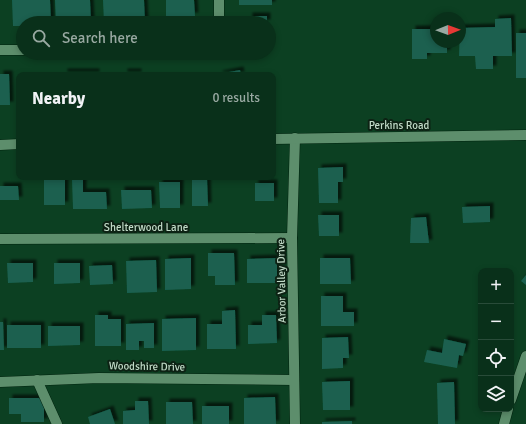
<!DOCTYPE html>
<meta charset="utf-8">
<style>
:root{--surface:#09301a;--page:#123823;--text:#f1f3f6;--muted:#99a9a2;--line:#294b39}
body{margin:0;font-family:Signika,sans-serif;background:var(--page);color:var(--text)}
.controls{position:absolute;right:12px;bottom:12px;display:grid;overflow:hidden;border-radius:8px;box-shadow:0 2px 6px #0003}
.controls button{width:36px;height:36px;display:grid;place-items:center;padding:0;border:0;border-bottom:1px solid var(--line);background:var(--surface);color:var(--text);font:20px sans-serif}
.compass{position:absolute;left:430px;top:12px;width:36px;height:36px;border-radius:50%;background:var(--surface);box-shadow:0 2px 6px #0003;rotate:89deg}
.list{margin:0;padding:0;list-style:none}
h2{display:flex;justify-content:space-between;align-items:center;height:52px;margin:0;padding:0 16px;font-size:17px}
h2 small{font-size:13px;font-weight:400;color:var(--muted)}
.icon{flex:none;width:22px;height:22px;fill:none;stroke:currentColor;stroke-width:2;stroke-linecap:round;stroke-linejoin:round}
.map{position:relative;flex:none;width:526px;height:424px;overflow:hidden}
.search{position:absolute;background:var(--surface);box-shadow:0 2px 6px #0003;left:16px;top:16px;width:260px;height:44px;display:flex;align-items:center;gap:10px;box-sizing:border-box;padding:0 14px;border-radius:22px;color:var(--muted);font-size:15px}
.panel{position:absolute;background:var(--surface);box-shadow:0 2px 6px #0003;left:16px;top:72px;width:260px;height:108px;border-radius:8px}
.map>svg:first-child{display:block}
.building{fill:#1a6150;filter:url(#shadow)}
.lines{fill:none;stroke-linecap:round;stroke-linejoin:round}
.street-casing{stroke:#00240f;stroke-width:11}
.secondary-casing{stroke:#00240f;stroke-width:11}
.street{stroke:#5d8e6c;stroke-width:10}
.secondary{stroke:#5d8e6c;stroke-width:10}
.labels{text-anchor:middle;stroke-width:4;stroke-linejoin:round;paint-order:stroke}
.street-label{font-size:11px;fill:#c1dac7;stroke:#0d2214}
</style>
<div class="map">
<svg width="526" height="424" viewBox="0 0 526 424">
<defs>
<filter id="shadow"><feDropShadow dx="3.5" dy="-3.5" stdDeviation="1" flood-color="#0009"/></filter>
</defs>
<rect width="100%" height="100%" fill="#0c4022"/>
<!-- building -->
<g class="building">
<polygon points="12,0 50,0 51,23 23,23 23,26 13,26"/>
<polygon points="55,0 90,0 91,23 56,23"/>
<polygon points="103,0 144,0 145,23 104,23"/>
<polygon points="166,0 194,0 195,16 166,16"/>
<rect x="239" y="0" width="33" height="5"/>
<rect x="249" y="16" width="18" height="7"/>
<polygon points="511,18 512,56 493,56 493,69 476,69 475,56 459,56 460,28 495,27 495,19"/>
<polygon points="412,29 436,29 436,42 447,42 447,53 427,53 427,59 412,59"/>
<rect x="516" y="33" width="10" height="45"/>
<polygon points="240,70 241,75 219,75 219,74"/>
<rect x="64" y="72" width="32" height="3"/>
<rect x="124" y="72" width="14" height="3"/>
<polygon points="0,74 9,74 10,105 0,105"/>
<polygon points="343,167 343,182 338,182 338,203 319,203 318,168"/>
<polygon points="207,178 208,206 192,206 192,179"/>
<rect x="44" y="179" width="21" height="26"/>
<polygon points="72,179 83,179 83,192 106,192 107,209 73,209"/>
<polygon points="159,182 180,182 180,208 160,208"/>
<rect x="255" y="183" width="19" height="18"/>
<polygon points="0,186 18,186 19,200 0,200"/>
<polygon points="121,190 151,190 152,208 122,209"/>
<polygon points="490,206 490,222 463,223 462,207"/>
<polygon points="318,215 339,215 339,236 319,236"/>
<polygon points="426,217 429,243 410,243 411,218"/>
<polygon points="208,253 234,253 235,285 215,285 215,276 208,276"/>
<polygon points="191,258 191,289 165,290 165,259"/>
<polygon points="277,258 277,283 247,283 247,259"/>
<polygon points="320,258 350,258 351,284 320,284"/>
<polygon points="156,260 157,292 127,293 126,261"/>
<polygon points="7,263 33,263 33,282 8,283"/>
<polygon points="54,263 80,263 80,283 54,284"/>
<polygon points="112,265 113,284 90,285 89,266"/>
<polygon points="526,275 526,285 521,281"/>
<polygon points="321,296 343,296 343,312 354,312 354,326 321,326"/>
<polygon points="235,310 236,349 207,349 207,324 222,324 222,311"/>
<polygon points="95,315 108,315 108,319 121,319 121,346 95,346"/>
<polygon points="262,315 276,315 277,343 248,344 248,325 262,325"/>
<polygon points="196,318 196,350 162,351 162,319"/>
<polygon points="0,322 3,322 4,350 0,350"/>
<polygon points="154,323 154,348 144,348 144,341 139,341 139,350 126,350 126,324"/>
<rect x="7" y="325" width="34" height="23"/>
<polygon points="48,326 80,326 80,345 48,346"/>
<polygon points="348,337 349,358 343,358 343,368 322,369 322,338"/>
<polygon points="444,339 466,344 463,356 459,355 457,368 424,362 427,350 442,353"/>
<polygon points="350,381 350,410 323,410 322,382"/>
<polygon points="454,382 455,424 438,424 437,383"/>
<polygon points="275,397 276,424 244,424 244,398"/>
<polygon points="9,398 44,398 44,422 21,422 21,414 9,414"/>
<polygon points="135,401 148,401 149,424 123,424 123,411 135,410"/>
<polygon points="166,402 192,402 193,424 166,424"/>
<rect x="202" y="406" width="27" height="18"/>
<polygon points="110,409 115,424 90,424 88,417"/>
<polygon points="352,421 352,424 322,424 322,422"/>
</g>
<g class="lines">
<defs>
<g id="street">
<polyline points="219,0 219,23"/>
<polyline points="0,50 23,50"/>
<polyline points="0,239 292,238"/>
<polyline points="37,380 57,424"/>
<polyline points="0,382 99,378 294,380"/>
<polyline points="511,400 526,356"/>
<polyline points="295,424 292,238 295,138"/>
<polyline points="504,424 508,409"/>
</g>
<g id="secondary">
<polyline points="273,139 526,135"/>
<polyline points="0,145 19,144"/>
</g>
</defs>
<!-- street casing -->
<use href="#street" class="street-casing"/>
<!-- secondary casing -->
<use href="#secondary" class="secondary-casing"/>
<!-- street -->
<use href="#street" class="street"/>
<!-- secondary -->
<use href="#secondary" class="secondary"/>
</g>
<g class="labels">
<!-- street labels -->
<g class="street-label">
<text x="399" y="129">Perkins Road</text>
<text x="146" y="231">Shelterwood Lane</text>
<text transform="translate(281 281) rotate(-91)" y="4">Arbor Valley Drive</text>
<text transform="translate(147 366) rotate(1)" y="4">Woodshire Drive</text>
</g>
</g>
</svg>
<div class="controls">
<button>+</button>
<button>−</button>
<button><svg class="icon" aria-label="locate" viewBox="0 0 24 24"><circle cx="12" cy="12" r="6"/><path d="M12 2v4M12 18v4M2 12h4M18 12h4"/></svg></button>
<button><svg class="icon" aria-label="layers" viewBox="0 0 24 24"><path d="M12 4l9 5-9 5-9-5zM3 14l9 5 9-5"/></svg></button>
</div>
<svg class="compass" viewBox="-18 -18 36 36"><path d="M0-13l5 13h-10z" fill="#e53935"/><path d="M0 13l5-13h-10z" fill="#99a9a2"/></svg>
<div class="search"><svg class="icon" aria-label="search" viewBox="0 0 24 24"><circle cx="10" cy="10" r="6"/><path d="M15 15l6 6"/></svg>Search here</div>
<section class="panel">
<h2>Nearby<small>0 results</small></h2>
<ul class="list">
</ul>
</section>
</div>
